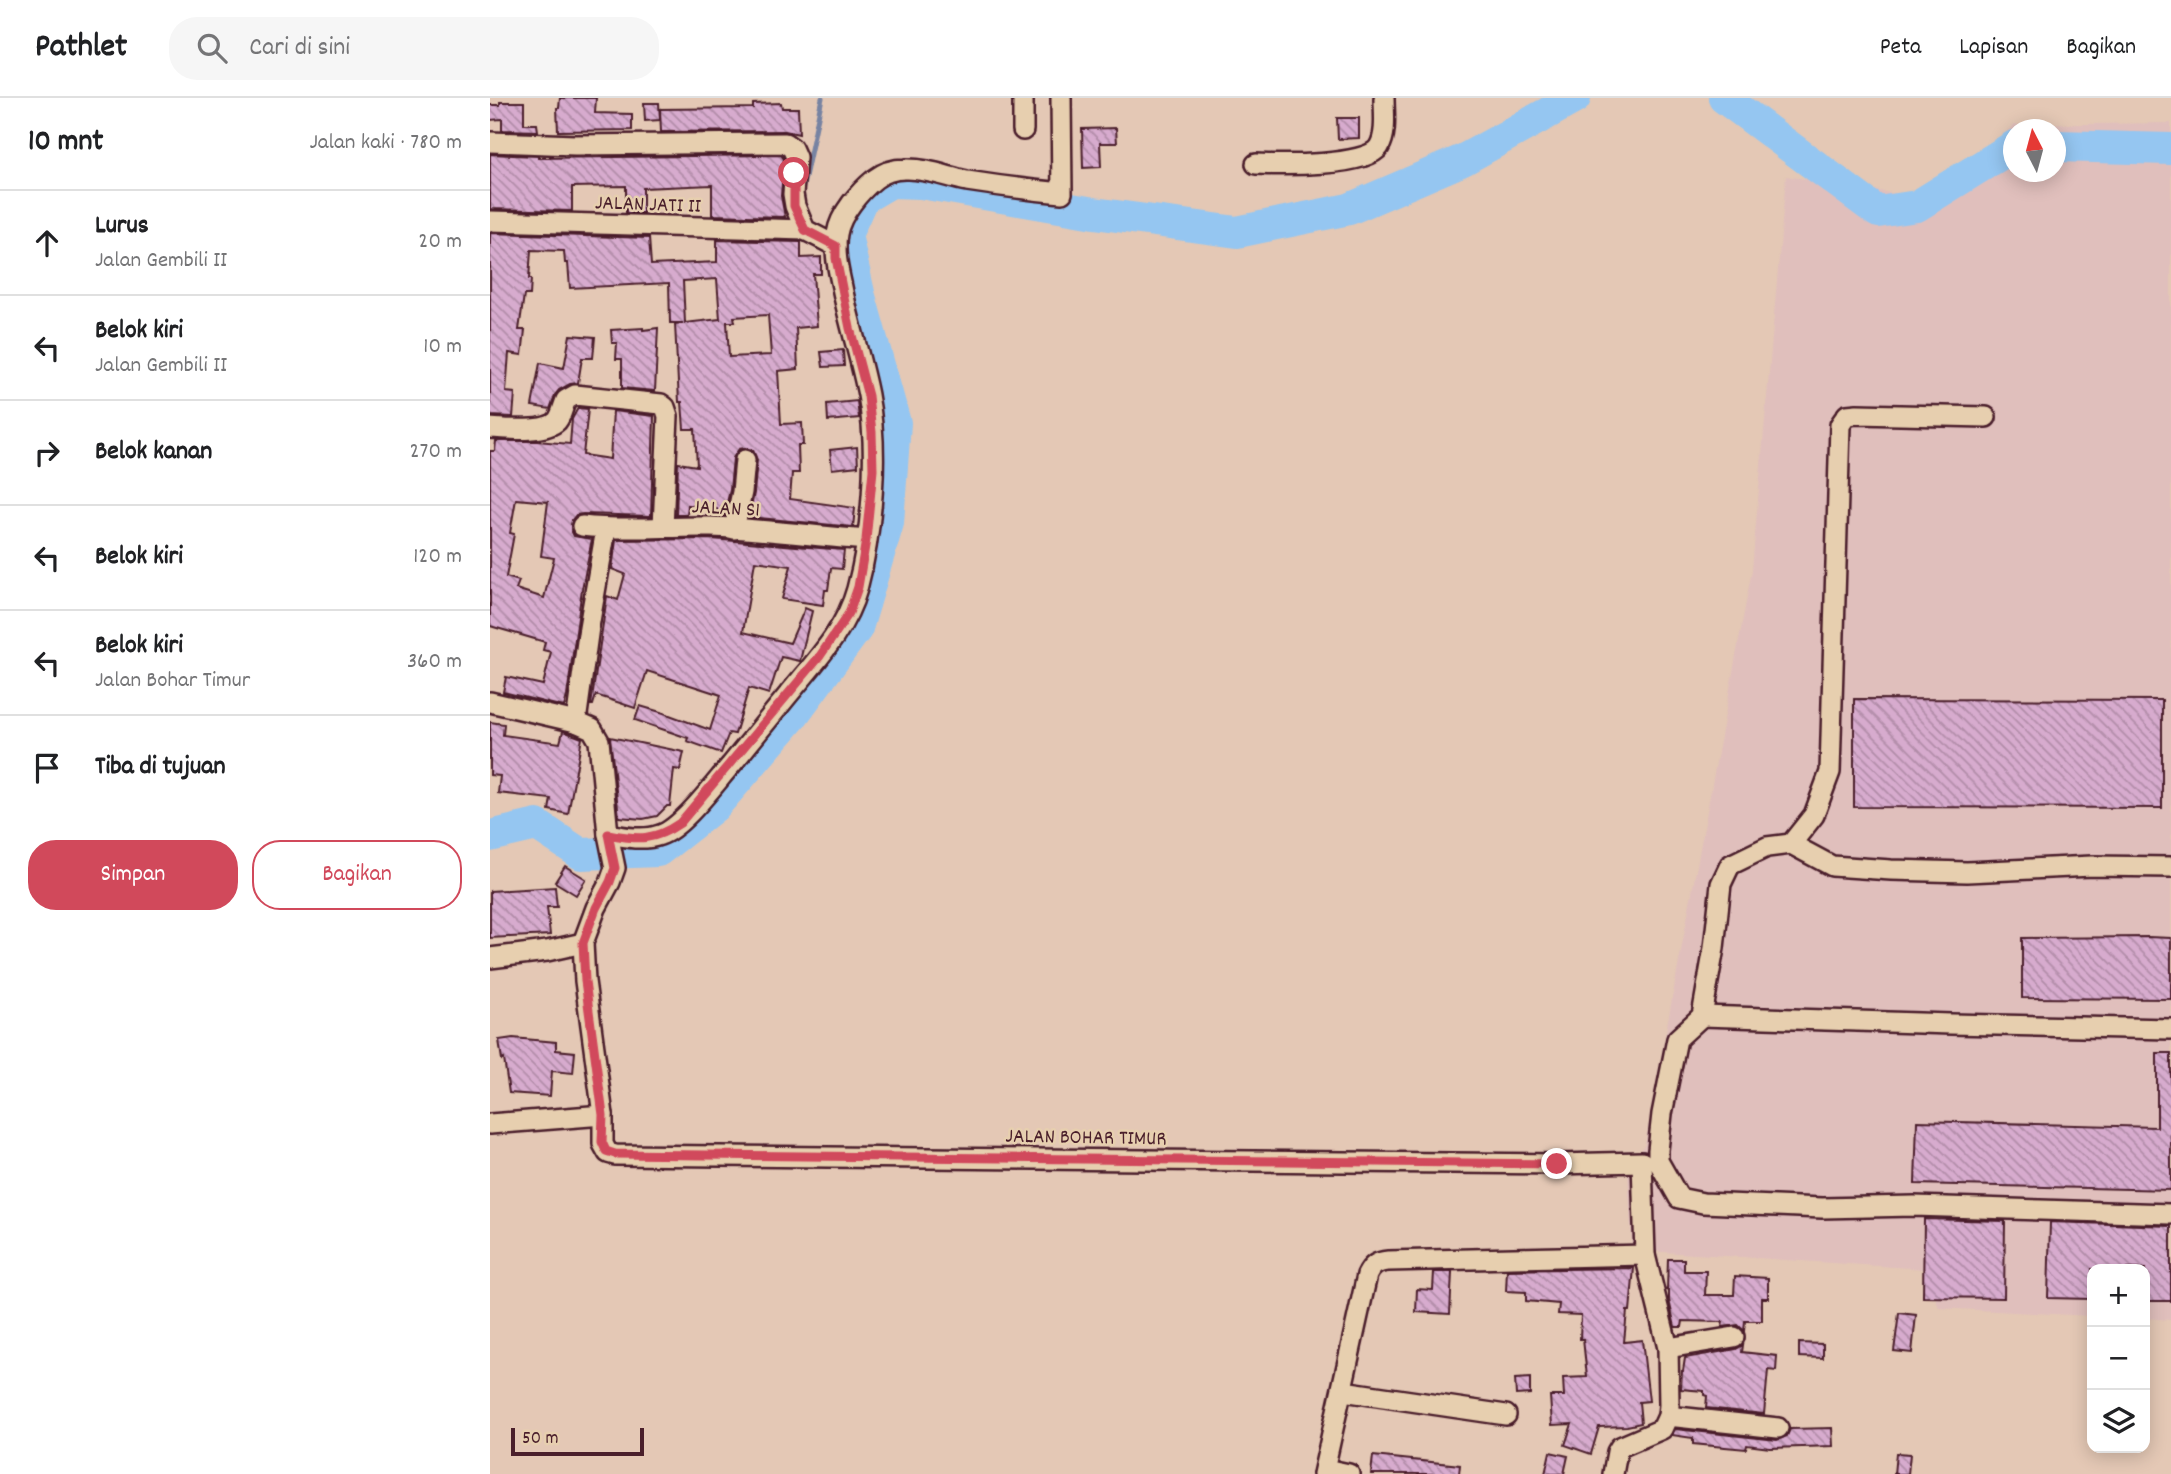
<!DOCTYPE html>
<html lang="id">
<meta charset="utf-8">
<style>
:root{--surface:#fff;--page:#f6f6f6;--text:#202124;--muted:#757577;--line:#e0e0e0;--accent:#d1495b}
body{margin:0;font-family:Dekko,sans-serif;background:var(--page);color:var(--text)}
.controls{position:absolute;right:21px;bottom:21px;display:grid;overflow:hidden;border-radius:14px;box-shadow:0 4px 18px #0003}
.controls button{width:63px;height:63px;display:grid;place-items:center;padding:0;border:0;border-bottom:2px solid var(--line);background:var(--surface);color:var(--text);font:35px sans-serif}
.compass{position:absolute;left:1513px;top:21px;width:63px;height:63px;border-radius:50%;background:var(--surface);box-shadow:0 4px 18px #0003;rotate:354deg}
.scale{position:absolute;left:21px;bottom:18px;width:133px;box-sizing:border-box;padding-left:7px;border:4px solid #4a1f2b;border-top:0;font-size:19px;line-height:24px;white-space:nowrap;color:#4a1f2b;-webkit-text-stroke:5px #e7cfaf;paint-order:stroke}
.stop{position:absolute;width:21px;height:21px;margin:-16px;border:5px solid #d1495b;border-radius:50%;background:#fff}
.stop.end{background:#d1495b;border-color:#fff;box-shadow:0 2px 7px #0008}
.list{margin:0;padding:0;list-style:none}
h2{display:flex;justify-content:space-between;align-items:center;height:91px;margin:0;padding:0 28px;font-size:30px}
h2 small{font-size:23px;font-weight:400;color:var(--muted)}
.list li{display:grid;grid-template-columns:46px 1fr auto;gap:21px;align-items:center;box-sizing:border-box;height:105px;padding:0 28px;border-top:2px solid var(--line)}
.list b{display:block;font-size:26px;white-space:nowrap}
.list p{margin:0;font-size:23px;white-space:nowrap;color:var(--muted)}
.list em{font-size:23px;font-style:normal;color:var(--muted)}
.actions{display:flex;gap:14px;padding:21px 28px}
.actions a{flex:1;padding:16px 0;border:2px solid var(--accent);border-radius:28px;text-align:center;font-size:24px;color:var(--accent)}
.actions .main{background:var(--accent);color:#fff}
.icon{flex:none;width:38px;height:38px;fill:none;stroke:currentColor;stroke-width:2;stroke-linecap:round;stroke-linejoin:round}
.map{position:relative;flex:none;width:1681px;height:1376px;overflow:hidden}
header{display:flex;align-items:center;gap:42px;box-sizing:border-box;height:98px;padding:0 35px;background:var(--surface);border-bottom:2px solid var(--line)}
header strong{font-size:33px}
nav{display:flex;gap:38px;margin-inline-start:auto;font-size:24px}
.search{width:490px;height:63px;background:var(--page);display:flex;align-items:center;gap:18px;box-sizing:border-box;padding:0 24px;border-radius:28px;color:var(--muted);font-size:26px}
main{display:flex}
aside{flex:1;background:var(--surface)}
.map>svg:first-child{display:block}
.built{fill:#e0bfbc;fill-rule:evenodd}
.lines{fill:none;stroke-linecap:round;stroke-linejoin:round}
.stream{stroke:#7783a2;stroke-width:5}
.river{stroke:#95c6f1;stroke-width:32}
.building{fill:url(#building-back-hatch);stroke:#4a1f2b;stroke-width:2;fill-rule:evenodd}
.minor-casing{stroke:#4a1f2b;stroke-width:24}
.minor{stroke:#e7cfaf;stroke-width:19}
.route{stroke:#d1495b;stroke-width:9}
.labels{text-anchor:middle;stroke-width:5;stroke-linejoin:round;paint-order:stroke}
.street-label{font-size:21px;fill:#4a1f2b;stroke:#e7cfaf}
</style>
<header>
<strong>Pathlet</strong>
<div class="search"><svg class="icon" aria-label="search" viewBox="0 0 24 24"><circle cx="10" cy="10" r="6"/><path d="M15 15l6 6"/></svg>Cari di sini</div>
<nav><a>Peta</a><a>Lapisan</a><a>Bagikan</a></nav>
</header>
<main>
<aside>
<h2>10 mnt<small>Jalan kaki · 780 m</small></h2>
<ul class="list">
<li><svg class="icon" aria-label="ahead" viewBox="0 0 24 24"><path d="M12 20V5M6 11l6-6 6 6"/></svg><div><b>Lurus</b><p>Jalan Gembili II</p></div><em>20 m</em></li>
<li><svg class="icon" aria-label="left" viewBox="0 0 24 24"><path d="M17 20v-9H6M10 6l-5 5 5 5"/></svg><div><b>Belok kiri</b><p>Jalan Gembili II</p></div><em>10 m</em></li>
<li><svg class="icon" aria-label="right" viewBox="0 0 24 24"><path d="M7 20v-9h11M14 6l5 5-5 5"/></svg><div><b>Belok kanan</b></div><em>270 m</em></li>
<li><svg class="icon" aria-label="left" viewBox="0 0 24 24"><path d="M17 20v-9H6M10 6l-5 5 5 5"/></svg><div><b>Belok kiri</b></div><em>120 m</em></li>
<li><svg class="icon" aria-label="left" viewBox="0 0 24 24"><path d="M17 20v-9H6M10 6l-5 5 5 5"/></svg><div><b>Belok kiri</b><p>Jalan Bohar Timur</p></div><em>360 m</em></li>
<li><svg class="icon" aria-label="arrive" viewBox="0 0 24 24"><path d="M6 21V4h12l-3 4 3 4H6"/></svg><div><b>Tiba di tujuan</b></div></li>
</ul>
<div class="actions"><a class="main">Simpan</a><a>Bagikan</a></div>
</aside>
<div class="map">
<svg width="1681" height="1376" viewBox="0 0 1681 1376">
<defs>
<pattern id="building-back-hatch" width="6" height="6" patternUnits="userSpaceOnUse" patternTransform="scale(1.75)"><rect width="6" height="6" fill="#d7abce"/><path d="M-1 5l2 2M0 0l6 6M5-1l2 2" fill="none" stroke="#b08ba7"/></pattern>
</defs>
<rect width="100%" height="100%" fill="#e4c8b5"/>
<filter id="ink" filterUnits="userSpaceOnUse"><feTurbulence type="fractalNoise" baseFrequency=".0143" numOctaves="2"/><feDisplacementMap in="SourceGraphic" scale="14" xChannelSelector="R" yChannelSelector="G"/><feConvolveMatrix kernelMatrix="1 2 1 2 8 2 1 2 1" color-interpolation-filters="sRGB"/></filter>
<g filter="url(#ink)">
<!-- built -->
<path class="built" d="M1681 25V1222L1655 1220V1171H1602V1218L1449 1210 1435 1171 1142 1152 1138 1074 1155 1046 1262 472 1296 78 1439 101 1524 27ZM1524 32H1566V74H1524Z"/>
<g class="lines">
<!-- stream -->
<polyline class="stream" points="312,93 332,0"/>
<!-- river -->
<g class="river">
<polyline points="1234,0 1388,114 1427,108 1524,48"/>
<polyline points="1566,48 1681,51"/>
<polyline points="0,738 47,727 91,756 168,753 224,709 301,620 367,530 398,425 405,325 369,195 356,137 372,101 401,84 431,85 604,115 747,134 859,111 973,62 1085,0"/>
</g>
</g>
<!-- building -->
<g class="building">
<polygon points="70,0 106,0 105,15 142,16 142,32 68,33 67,10 69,10"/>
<polygon points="10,4 34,4 34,26 47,26 48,33 12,32 12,21 0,22 0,7 10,7"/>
<polygon points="154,5 169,5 170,22 155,23"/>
<polygon points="291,5 292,10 308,10 309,36 295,33 171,34 170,11 263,10 263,6"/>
<polygon points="847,20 869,20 869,40 848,41"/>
<polygon points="626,30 627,45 610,45 611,69 593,70 592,31"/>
<polygon points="0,56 48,58 48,60 291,57 294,61 291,98 295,119 222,117 222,87 153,90 153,115 136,115 136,88 82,89 82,113 0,111"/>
<path d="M0 135 159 140 161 167 227 164V142L311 144V160L331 159V176H323L327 228 306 230 308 271 288 273 291 326 312 325 313 347H308L309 375H302L300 401 365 410 363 429 259 419 264 395 267 362 263 352 255 350 249 351 243 360 240 392 234 417H226L227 411 198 407 197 417H186L188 365 207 368 205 331H194L192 304H189L185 226 193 225H180L179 185 80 190 78 165H75L74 153 41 152 39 181H41L40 197H34L29 232H35L32 257 19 255 16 294 25 295 23 319 0 318ZM227 181 230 221 195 225 193 183ZM278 217 281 257 239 259 237 224H245L244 219Z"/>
<polygon points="153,230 153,232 168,230 165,293 132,290 132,261 126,261 127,245 122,245 121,232"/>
<polygon points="80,237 105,239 103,260 92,260 88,285 80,286 69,292 65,297 60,311 42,308 50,265 74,270"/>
<polygon points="353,252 354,268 333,269 331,254"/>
<polygon points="367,303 369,320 338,323 337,306"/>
<path d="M88 310 98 311 93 357 120 361 123 313 164 318 161 418 93 416 86 417 82 422 81 432 84 438 102 441 92 491 77 598 74 609 13 594 16 579 53 587 61 554 53 552 55 544 0 528V353H5L6 343H47L80 346 82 321ZM26 401 58 404 51 458 64 460 54 500 26 491 29 483 16 479 24 436 20 435Z"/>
<polygon points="367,349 368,368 342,371 340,352"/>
<polygon points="221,441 354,452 352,471 341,470 338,492 335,492 333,507 292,501 301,468 265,463 253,534 300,545 315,510 322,513 310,563 291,559 279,596 259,590 245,636 239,635 231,655 197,643 198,640 145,622 150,608 174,615 220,632 231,597 157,573 145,610 106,597 103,607 101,607 117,498 128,502 135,476 122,471 126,442"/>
<polygon points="1364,601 1672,602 1672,710 1364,709"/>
<polygon points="0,624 14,626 13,637 70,645 73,633 92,640 78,716 59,712 61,701 8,695 10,678 0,677"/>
<polygon points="120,639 194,654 190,672 184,671 180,708 177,708 167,718 153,721 129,719"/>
<polygon points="75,768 96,781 86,797 65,784"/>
<polygon points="65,789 67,809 57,809 60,837 0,840 0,793"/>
<polygon points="1658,839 1681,840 1681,901 1532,900 1532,840"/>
<polygon points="23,940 66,944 66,952 85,954 83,975 62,973 60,998 19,995 14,961 12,962 9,942"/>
<polygon points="1667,955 1681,955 1681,1092 1425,1086 1427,1023 1667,1029"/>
<polygon points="1434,1121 1515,1123 1514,1200 1433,1199"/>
<polygon points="1560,1124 1681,1128 1681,1203 1655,1203 1655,1171 1602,1171 1602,1201 1558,1200"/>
<polygon points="1178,1161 1194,1161 1194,1173 1216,1173 1215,1197 1244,1197 1245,1178 1278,1180 1278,1200 1272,1200 1272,1223 1255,1223 1254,1233 1248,1227 1232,1229 1233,1224 1193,1223 1192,1229 1185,1229 1179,1202 1179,1192 1177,1192"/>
<polygon points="1144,1170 1140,1213 1137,1213 1134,1244 1152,1242 1159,1303 1149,1304 1151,1325 1137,1328 1109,1329 1101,1356 1075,1347 1082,1326 1062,1327 1060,1298 1074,1298 1073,1280 1097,1279 1093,1241 1090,1241 1091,1217 1068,1216 1069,1206 1036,1203 1036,1194 1016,1193 1017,1172"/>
<polygon points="944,1174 962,1174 960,1216 926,1214 927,1191 943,1192"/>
<polygon points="1409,1215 1426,1217 1422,1255 1404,1253"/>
<polygon points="1309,1245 1333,1246 1333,1260 1309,1259"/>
<polygon points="1253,1247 1252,1254 1287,1258 1286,1273 1278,1272 1274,1316 1216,1310 1217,1298 1214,1297 1214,1293 1191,1291 1192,1273 1193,1273 1195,1260 1246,1251"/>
<polygon points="1040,1280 1040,1296 1026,1297 1025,1281"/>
<polygon points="1342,1330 1343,1348 1280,1350 1257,1347 1256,1351 1203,1346 1203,1340 1182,1337 1185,1331 1287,1342 1297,1338 1300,1331"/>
<polygon points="1060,1354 1078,1358 1074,1376 1055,1376"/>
<polygon points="1406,1355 1420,1356 1418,1376 1404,1376"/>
<polygon points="883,1358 970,1367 969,1376 881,1376"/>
</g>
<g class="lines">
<defs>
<g id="minor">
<polyline points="533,0 533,32"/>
<polyline points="0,44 85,47 295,45 302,50 306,59 303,96 305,108 315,132 346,148"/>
<path d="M766 66C790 67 876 69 889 49 897 36 894 15 894 0"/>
<polyline points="0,123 315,132"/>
<polyline points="1496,319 1367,316 1357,317 1350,327 1340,674 1324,717 1301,746 1277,749 1240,767 1231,786 1224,850 1212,918 1187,941 1172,1016 1168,1052 1168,1063 1189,1100 1213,1105 1332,1110 1424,1108 1681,1116"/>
<path d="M0 330C17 331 55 335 67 323 72 317 73 308 76 302L85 297 171 306 175 309 178 318 173 429"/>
<path d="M92 428C134 433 178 428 221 429 273 431 325 438 376 442"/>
<polyline points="244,431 252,394 255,362"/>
<polyline points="0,604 86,624 102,631 109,643 118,736 125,770 120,784 106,810 93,845 95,883 113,1017 113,1046 118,1055 125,1057 1067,1066 1152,1064 1155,1157 1178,1250 1179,1307 1178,1318 1172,1331 1130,1349 1127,1354 1123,1376"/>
<polyline points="86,624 99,529 116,431"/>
<path d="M118 736C134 739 154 743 170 737 192 730 225 685 241 667 260 644 279 620 298 597 324 565 356 532 367 491 382 435 389 355 378 297 371 261 359 225 352 189 348 171 344 154 347 136 350 116 370 93 385 81 394 74 404 71 415 71 436 70 457 79 477 83 509 88 540 92 572 95L571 0"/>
<polyline points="1301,746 1342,768 1401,772 1477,774 1602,768 1681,769"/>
<polyline points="0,860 57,853 93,845"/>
<polyline points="1212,918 1461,926 1681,931"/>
<polyline points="0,1026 113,1017"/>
<polyline points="1178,1250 1244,1239"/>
<polyline points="853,1293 1016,1317"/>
<polyline points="1178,1318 1288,1330"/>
<polyline points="835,1371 859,1376"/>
<path d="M833 1376 877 1177C882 1167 887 1164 898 1163L1155 1157"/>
</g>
</defs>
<!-- minor casing -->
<use href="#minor" class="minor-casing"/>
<!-- minor -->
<use href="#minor" class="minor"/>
</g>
</g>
<g class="lines" filter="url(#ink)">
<!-- route -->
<path class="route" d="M304 75V108L315 132 346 148V160L360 230 378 298 382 334 383 372 376 442 368 489 359 515 330 558 190 725C164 743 148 742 118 736L125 770 120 784 106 810 93 845 95 883 113 1017 112 1044 116 1053 125 1056 1067 1066"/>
</g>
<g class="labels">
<!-- street labels -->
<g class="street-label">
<text transform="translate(158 105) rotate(2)" y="7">JALAN JATI II</text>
<text transform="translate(236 409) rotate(3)" y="7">JALAN S1</text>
<text transform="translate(596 1038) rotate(1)" y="7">JALAN BOHAR TIMUR</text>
</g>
</g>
</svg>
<div class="controls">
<button>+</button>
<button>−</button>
<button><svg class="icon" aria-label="layers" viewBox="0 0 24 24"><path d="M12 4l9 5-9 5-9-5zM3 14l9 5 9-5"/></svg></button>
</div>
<svg class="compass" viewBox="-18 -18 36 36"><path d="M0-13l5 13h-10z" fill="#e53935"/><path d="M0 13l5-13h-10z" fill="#757577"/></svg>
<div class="scale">50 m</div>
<div class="stop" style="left:304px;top:75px"></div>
<div class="stop end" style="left:1067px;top:1066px"></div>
</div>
</main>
